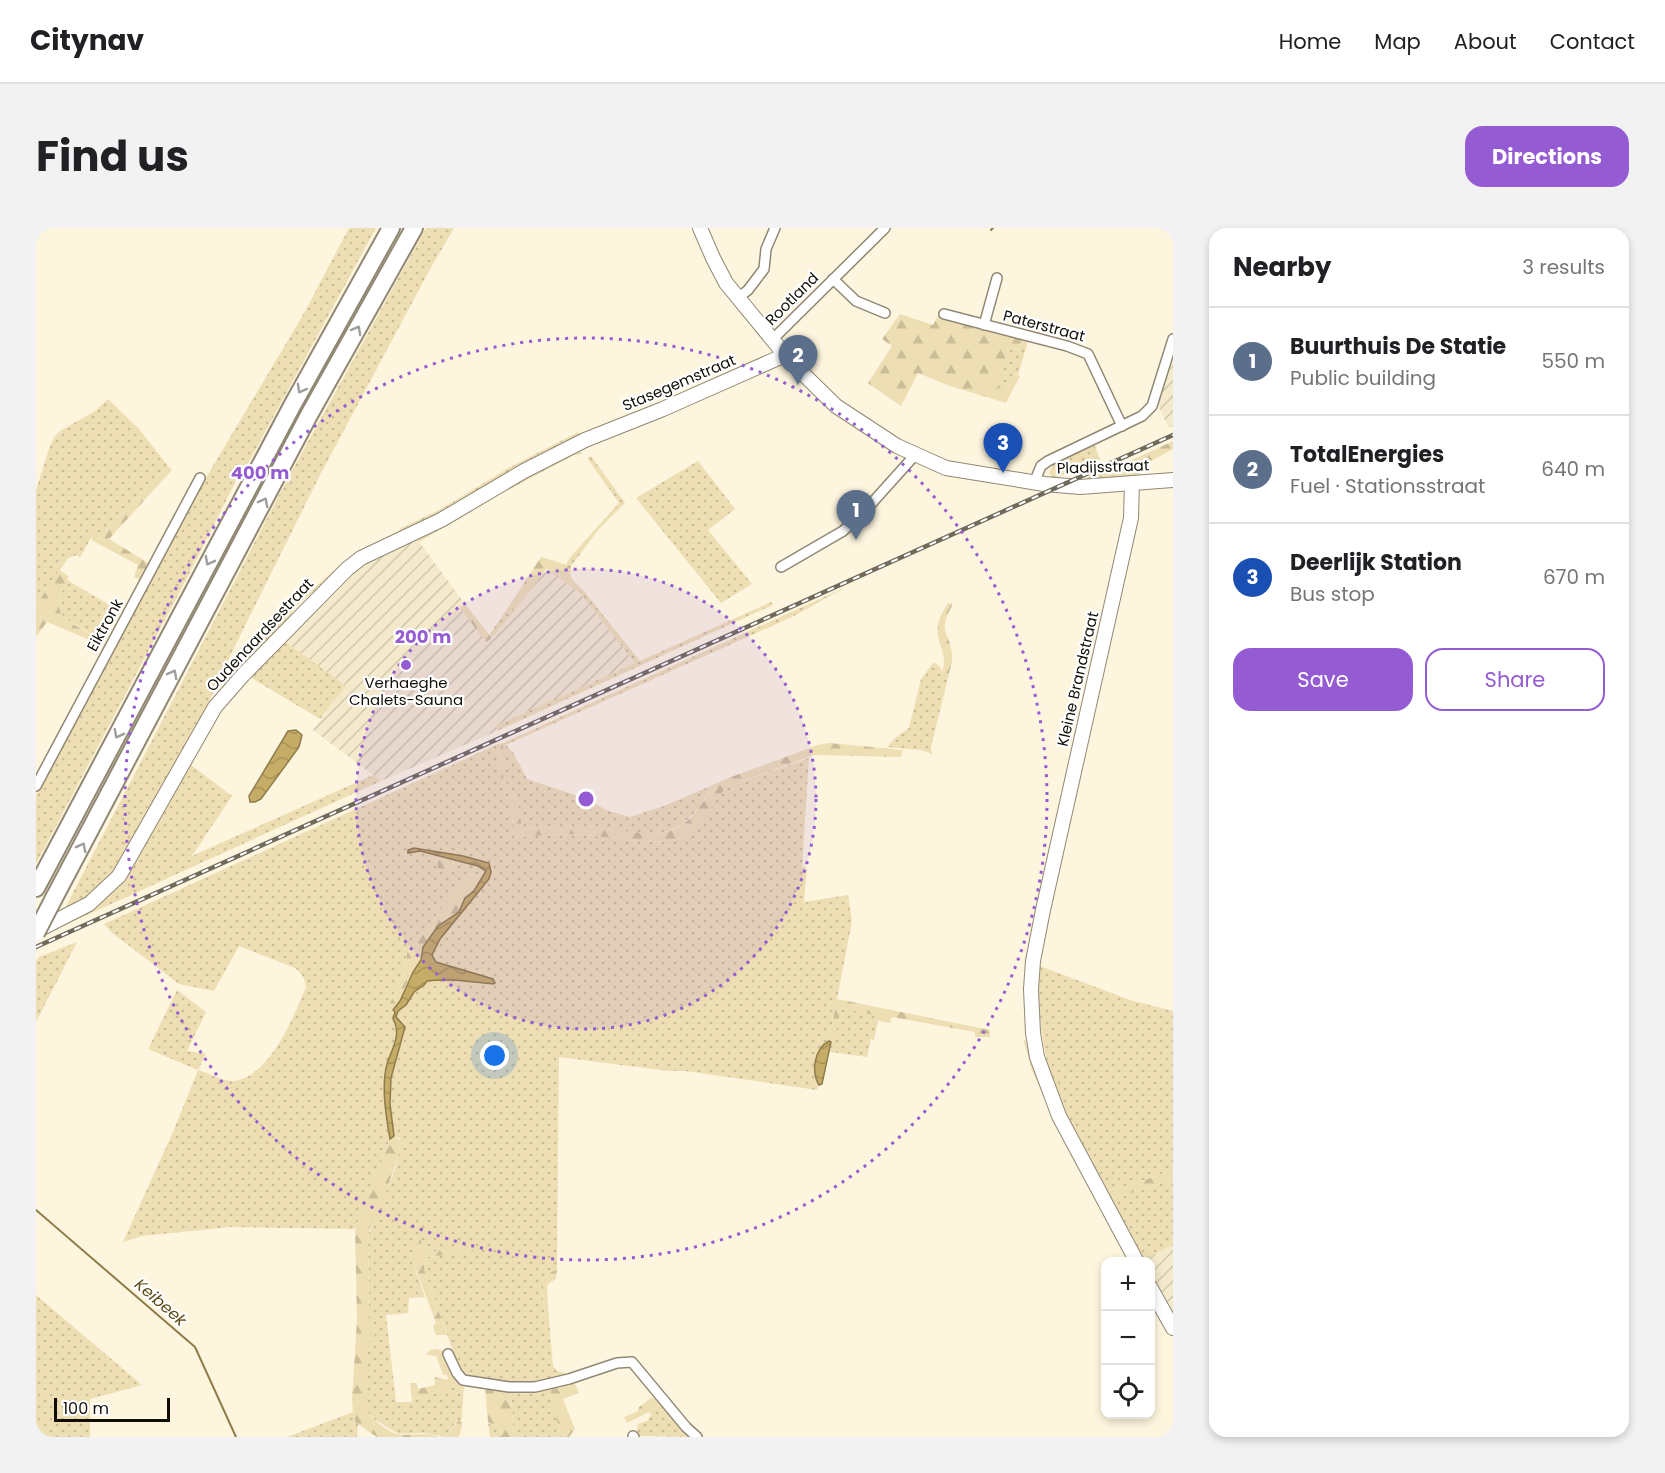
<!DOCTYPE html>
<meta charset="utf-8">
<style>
:root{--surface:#fff;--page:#f2f2f2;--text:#202124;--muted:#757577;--line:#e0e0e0;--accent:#955bd2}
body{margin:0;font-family:Poppins,sans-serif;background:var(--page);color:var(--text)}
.controls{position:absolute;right:18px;bottom:18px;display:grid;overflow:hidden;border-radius:12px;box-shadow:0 3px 9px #0003}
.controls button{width:54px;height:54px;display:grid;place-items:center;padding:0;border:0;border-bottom:2px solid var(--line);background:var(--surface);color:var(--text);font:30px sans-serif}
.scale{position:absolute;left:18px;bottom:15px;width:116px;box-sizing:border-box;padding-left:6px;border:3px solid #100d06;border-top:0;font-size:16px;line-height:21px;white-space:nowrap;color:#100d06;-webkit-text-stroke:4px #fff;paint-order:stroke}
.you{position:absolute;left:459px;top:828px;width:21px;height:21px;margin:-15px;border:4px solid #fff;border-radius:50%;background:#1a73e8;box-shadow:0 0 0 9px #1a73e833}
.badge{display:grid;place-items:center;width:39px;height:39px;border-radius:50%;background:var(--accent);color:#fff;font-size:20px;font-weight:700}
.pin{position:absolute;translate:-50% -50px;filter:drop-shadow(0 2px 3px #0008)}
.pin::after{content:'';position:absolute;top:32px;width:21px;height:18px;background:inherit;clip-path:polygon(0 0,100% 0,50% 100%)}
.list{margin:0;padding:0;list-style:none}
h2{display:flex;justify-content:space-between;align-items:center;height:78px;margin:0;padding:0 24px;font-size:26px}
h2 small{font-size:20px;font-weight:400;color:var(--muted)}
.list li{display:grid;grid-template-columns:39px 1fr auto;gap:18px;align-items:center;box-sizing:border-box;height:108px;padding:0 24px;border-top:2px solid var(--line)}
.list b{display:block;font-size:22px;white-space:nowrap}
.list p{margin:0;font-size:20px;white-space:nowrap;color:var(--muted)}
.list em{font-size:20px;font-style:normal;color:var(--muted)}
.actions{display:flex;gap:12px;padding:18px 24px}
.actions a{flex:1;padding:14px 0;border:2px solid var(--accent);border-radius:18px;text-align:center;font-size:21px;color:var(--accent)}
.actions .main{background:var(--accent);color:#fff}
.icon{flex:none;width:33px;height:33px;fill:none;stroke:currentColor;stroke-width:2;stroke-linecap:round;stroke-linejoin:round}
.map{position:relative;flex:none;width:1137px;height:1209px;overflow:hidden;border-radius:18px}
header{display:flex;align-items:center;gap:36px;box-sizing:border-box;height:84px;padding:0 30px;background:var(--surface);border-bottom:2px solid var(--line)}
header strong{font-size:28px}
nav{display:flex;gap:33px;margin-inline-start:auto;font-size:21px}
.intro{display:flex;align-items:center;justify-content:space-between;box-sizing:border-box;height:144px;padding:0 36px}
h1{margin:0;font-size:42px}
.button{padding:15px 27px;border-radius:18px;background:var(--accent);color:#fff;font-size:21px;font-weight:700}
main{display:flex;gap:36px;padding:0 36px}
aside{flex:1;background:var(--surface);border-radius:18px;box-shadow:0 3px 9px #0003}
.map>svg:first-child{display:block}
.industrial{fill:url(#industrial-furrows)}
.grass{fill:url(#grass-dots)}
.forest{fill:url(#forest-firs)}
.water{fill:url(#water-waves);stroke:#8f7c4a;stroke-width:1.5}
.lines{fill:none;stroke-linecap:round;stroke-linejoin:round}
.stream{stroke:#8f7c4a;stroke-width:2}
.street-casing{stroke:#908874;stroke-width:12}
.secondary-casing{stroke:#908874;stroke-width:16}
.highway-casing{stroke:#908874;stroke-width:20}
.street{stroke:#fff;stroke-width:9}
.secondary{stroke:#fff;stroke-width:14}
.highway{stroke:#fff;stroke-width:16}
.rail-casing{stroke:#6f6a5c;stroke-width:4.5}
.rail{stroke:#fff;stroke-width:2;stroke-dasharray:7;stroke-linecap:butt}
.highway-bridge-casing{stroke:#908874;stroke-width:20;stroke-linecap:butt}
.highway-bridge{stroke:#fff;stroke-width:16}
.oneway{stroke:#9f9e9b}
.ring{fill:none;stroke:#955bd2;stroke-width:3;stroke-dasharray:3 6}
.poi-dot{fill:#955bd2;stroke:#fff;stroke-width:2}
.labels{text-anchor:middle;stroke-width:4.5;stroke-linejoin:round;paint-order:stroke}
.street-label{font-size:15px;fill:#100d06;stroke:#fff}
.poi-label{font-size:15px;fill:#100d06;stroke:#fff}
.water-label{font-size:16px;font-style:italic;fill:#5d4b16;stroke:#fff}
.centre{fill:#955bd2;stroke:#fff;stroke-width:3}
.ring-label{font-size:18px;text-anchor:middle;font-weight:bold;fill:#955bd2;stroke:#fff;stroke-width:4.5;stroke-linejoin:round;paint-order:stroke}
</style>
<header>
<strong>Citynav</strong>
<nav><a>Home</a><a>Map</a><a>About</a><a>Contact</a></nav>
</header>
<div class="intro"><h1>Find us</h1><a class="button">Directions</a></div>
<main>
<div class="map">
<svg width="1137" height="1209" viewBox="0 0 1137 1209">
<defs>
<pattern id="industrial-furrows" width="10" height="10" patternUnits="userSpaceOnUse" patternTransform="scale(1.5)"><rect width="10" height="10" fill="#f4e9cb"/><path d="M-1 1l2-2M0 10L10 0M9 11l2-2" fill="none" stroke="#d0c7ad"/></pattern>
<pattern id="grass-dots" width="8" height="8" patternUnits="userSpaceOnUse" patternTransform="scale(1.5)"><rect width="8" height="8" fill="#eedeb3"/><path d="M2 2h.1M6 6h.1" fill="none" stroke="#cbbd98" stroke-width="1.8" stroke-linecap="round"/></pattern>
<pattern id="forest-firs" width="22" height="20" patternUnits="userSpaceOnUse" patternTransform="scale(1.5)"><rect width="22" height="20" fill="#eedeb3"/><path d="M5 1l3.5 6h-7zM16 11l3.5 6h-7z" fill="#cbbd98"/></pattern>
<pattern id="water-waves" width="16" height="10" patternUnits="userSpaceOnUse" patternTransform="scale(1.5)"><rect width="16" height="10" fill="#c5ac67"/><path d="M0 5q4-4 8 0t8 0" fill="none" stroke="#a89358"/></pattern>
</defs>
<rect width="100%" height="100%" fill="#fdf5de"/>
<!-- industrial -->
<g class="industrial">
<polygon points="1137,134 1137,198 1133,200 1121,176"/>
<polygon points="381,311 429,376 424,380 450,413 457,410 510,341 543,364 599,435 459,498 461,503 345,553 277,502 309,458 248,413 309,347 335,329"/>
<polygon points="1137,1017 1137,1089 1115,1046 1114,1034 1108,1033 1107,1032"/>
</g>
<!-- grass -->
<g class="grass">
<polygon points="313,0 340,0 209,241 202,249 153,346 0,636 0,567 162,263 267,87"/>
<polygon points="390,0 418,0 393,43 283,249 197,422 172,476 88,633 68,658 26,686 252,250"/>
<polygon points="986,111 992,113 982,147 978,146 970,164 958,160 975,119 982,121"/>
<polygon points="72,171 103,201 132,238 62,311 56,308 44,330 41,327 32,330 3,373 0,371 0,262 13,221 18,209 24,203 59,183"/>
<polygon points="542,204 545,207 449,263 367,304 363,301 403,282 474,239"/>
<polygon points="1058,216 1064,231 1018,251 1013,245 1017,236"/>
<polygon points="543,222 546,226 538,227 463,267 383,314 381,311 453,267"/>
<polygon points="555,228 589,275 563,301 535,338 530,336 536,327 583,275 551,230"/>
<polygon points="1105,228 1104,248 1048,253 1048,251"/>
<polygon points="662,233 699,281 672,302 716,356 685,375 600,270"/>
<path d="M307 334 308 335C301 342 294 350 287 356 274 368 256 377 251 395L182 469 191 450 244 391Z"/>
<path d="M31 352 72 376 55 406C25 388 14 388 31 352Z"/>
<path d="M810 359 756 389 470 517 478 526 491 551 551 571 570 582 594 589 628 578 686 553C668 565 661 589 641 599 617 612 577 600 550 599 529 598 507 600 485 601L482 576 467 549V515Z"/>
<polygon points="546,361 604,433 735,374 737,377 461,503 459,498 599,435 543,364"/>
<polygon points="473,378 479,382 456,410 454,406"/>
<polygon points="248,413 310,458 284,491 214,449"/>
<polygon points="898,434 905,440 906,445 913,446 895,519 896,526 885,522 851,519 859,510 873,500 885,451"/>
<path d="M462 516 464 549 476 572 477 603 482 609C500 608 519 606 537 606 569 607 628 623 655 605 672 594 675 571 692 559L773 530 766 639 771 640 768 674 812 667 816 693 793 813C779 821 776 844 783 857L781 862 649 843H632L523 829 521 1042 512 1045 505 1056 510 1092H513L517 1138 521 1143 537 1147 497 1158 430 1150 418 1126 388 1041 392 1029 440 1023V1018L390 1025 387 1021 380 1019 375 1028 389 1069 373 1070 372 1085 350 1087 360 1174H375L376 1172 395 1167 423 1152 428 1156 426 1189 425 1194 421 1193 409 1209 388 1205 362 1206 338 1191 331 1183V1115L338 1110C339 1101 338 1095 333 1088L332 1010C338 981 368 939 363 910L358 908C356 889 353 870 355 851 357 831 370 805 360 787L378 764 388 757 390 753 409 750 457 756V751L400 734 396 727 404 711 453 651V635L386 620 379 623 401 628 402 641 409 643 418 636V631L442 638 450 643 446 650 438 645 435 647 401 686 379 716 372 721 367 746 353 778 359 784 357 791 362 802 351 837 354 911 319 1001 194 999 106 1008 87 1014 137 904 162 842 112 821 141 762 170 784 151 823 170 826 162 842C172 845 188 854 198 853 234 849 258 788 270 759 269 750 266 746 259 740L203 718 178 763 143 756 75 704 68 696Z"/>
<polygon points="151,534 196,568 156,628 337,547 345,553 18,702 20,698 63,673"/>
<polygon points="41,714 0,794 0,734 3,729"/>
<path d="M1004 738 1094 772 1137 783V943L1070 964C1056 937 1035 906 1024 878 1008 834 1000 785 1004 738Z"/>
<polygon points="804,779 838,787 838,792 842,793 838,812 835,811 831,829 794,824 795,814 798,814"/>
<polygon points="987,811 994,815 1013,879 996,843"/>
<polygon points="1137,951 1137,1017 1107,1032 1075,972"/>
<polygon points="0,1067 106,1157 54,1171 54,1209 0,1209"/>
<polygon points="513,1159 525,1209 478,1209 475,1166 501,1165 502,1161"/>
<polygon points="627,1172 658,1209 600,1208 602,1196 611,1193 615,1187 613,1184"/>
<polygon points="317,1184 322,1196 321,1209 251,1209"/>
<polygon points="452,1194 463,1199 466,1209 454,1209"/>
</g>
<!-- forest -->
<g class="forest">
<polygon points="864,86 897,97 902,87 986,111 983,121 975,119 959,159 970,164 978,146 984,148 970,175 911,157 882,145 865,178 832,155 856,118 846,111"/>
<polygon points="1137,213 1137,221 1104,239 1105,228"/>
<polygon points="132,238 136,242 73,311 114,336 105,352 98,349 102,337 55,312 57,308 62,311"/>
<path d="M505 329 535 338C532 350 538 354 546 361L543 364 510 341 479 382 473 378Z"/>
<path d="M23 342 33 348C15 385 21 387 54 406L72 376 80 381 63 416 11 394 0 409V371L3 373Z"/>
<path d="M912 375 917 376C900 407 914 400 916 427 917 433 914 440 913 446L906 445C913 424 899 416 902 397 903 389 908 382 912 375Z"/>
<polygon points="429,376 456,410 450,414 424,380"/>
<path d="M467 515V549L482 576 486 601C507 600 529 598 551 599 577 600 619 612 643 599 662 588 669 565 687 552L782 517 793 515 867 522 865 529 778 527 692 559C675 571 672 594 655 605 628 623 569 607 537 606 519 606 500 608 482 609L477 603 476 572 464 549 462 516Z"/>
<polygon points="401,628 418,631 416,641 409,643 402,641"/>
<polygon points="438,645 446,650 438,663 429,670 423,684 402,698 387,718 385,732 370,756 364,773 356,782 353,778 367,746 372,721 379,716 401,686 428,653"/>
<polygon points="801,771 954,802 954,809 939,809 939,804 856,789 854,795 838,792 838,787 805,780 798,815 793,813"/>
<path d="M358 908 365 914V921L346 975 334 999 332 1010 333 1088C338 1095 339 1101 338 1110L331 1115V1183C338 1193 355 1207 367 1207 380 1207 389 1204 402 1209H341L320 1195 317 1184 316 1171 321 1092 319 1001 354 911Z"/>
<polygon points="1137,943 1137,951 1075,972 1070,964"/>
<polygon points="381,1011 384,1011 390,1025 440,1017 440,1023 392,1029 388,1041 411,1107 400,1107 397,1098 400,1095 375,1028 380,1019"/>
<polygon points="521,1042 520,1051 512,1056 511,1059 513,1092 510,1092 505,1056 512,1045"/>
<polygon points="401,1121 418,1126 430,1150 395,1167 376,1172 374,1155 381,1155 382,1161 399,1157 398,1149 412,1152 411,1147 407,1147 400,1128 390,1127 394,1122"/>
<polygon points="537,1152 543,1165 527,1171 539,1201 533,1209 525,1209 513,1159"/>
<polygon points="449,1159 502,1161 501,1164 475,1166 478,1209 466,1209 463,1199 452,1194"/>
<polygon points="615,1170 620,1171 623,1175 613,1184 591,1195 588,1189 601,1184 603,1179"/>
<polygon points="422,1193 427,1194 423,1209 409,1209"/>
</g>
<!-- water -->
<g class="water">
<polygon points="260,502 266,507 263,519 225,571 219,574 214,574 213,568 252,503"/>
<path d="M378 620 427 628 453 635 455 644 453 651 404 711 396 727 400 734 457 751 459 755 457 756C434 754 413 750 391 753L388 757 378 764 370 777 362 783 360 789 369 799 355 850 354 876 358 908 354 911C350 888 345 858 351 836 356 820 366 807 357 791L359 784 357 782 364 773 377 744 385 732 387 719 402 698 423 684 429 670 438 663 450 643 442 638 384 623 372 625V622Z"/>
<path d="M793 813 795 814 786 856 783 857C775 844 778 821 793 813Z"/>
</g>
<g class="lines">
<!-- stream -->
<g class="stream">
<polyline points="955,2 957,0"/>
<polyline points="0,982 159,1119 200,1209"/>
</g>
<defs>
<g id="street">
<polyline points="797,51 820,73 849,85"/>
<polyline points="702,70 712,62 728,41 730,21 739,0"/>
<polyline points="908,86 1031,118 1052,126 1086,198"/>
<polyline points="948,97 961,50"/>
<polyline points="736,112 849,0"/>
<polyline points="998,255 1005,238 1012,233 1106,188 1116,178 1137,111"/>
<polyline points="745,339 807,303 827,285 879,227"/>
<polyline points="0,558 164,250"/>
<polyline points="412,1126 421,1145 427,1152 473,1159 499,1159 533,1151 581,1135 596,1134 650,1199 661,1209"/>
<polyline points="597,1208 598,1209"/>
</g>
<g id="secondary">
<polyline points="664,0 677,30 690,55 754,133 800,178 861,218 910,240 1008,256 1044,259 1137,252"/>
<polyline points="1096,255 1095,290 1007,682 997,733 995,761 997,805 1001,829 1023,888 1101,1034"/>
<polyline points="0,703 53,676 83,648 179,479 207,447 311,341 325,330 405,292 488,243 549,212 627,181 749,127"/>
<polyline points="1114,1059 1137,1100"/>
</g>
<g id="highway">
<polyline points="0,660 257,176 355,0"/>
<polyline points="18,670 273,187 378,0"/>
</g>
</defs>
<!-- street casing -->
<use href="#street" class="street-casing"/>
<!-- secondary casing -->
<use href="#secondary" class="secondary-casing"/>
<!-- highway casing -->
<use href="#highway" class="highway-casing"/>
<!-- street -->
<use href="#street" class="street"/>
<!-- secondary -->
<use href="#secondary" class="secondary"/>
<!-- highway -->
<use href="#highway" class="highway"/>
<defs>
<polyline id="rail" points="0,719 1137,207"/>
</defs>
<!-- rail casing -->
<use href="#rail" class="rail-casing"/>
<!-- rail -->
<use href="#rail" class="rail"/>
<defs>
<polyline id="highway-bridge" points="0,705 18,670"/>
</defs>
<!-- highway-bridge casing -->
<use href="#highway-bridge" class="highway-bridge-casing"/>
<!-- highway-bridge -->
<use href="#highway-bridge" class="highway-bridge"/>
</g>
<!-- one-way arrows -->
<defs><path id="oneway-chevron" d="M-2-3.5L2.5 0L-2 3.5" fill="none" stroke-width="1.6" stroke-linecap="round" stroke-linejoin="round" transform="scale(1.5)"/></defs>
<g class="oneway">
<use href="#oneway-chevron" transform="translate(321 102) rotate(-61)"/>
<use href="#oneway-chevron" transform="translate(265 161) rotate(119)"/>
<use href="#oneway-chevron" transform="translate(228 274) rotate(-62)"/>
<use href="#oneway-chevron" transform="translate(173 333) rotate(118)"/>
<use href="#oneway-chevron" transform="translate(137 446) rotate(-62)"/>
<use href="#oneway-chevron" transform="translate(82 506) rotate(118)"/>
<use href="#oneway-chevron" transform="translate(46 619) rotate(-62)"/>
</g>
<!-- distance rings -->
<circle cx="550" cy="571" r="230" fill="#955bd2" fill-opacity=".12"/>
<g class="ring">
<circle cx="550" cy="571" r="230"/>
<circle cx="550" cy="571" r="461"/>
</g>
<!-- markers -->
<circle class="poi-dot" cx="370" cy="437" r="6"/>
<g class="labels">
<!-- street labels -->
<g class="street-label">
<text transform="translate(756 71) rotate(-45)" y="5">Rootland</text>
<text transform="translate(1008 98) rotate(15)" y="5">Paterstraat</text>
<text transform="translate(643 155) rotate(-23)" y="5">Stasegemstraat</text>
<text transform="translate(1067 239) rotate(-2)" y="5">Pladijsstraat</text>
<text transform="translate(69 397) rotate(-61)" y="5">Eiktronk</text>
<text transform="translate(224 407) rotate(-47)" y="5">Oudenaardsestraat</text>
<text transform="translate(1042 451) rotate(-77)" y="5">Kleine Brandstraat</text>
</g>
<!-- poi labels -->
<g class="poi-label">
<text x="370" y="460">Verhaeghe<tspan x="370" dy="17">Chalets-Sauna</tspan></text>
</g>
<!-- water labels -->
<g class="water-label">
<text transform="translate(125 1074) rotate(41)" y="6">Keibeek</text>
</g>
</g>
<circle cx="550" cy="571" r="9" class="centre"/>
<g class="ring-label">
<text x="224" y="251">400 m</text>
<text x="387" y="415">200 m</text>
</g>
</svg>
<div class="controls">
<button>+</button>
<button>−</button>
<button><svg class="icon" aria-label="locate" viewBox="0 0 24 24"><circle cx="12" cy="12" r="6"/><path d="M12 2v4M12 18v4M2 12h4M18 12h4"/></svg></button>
</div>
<div class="scale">100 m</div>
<div class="you"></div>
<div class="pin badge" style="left:820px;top:312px;background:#5c6f8a">1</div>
<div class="pin badge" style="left:762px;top:157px;background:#5c6f8a">2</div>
<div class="pin badge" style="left:967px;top:245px;background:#1a4fb4">3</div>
</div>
<aside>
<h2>Nearby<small>3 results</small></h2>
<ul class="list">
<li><span class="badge" style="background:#5c6f8a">1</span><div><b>Buurthuis De Statie</b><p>Public building</p></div><em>550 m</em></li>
<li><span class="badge" style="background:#5c6f8a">2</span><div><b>TotalEnergies</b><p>Fuel · Stationsstraat</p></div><em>640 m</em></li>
<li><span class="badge" style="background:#1a4fb4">3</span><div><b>Deerlijk Station</b><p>Bus stop</p></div><em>670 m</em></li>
</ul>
<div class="actions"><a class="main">Save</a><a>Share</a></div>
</aside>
</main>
